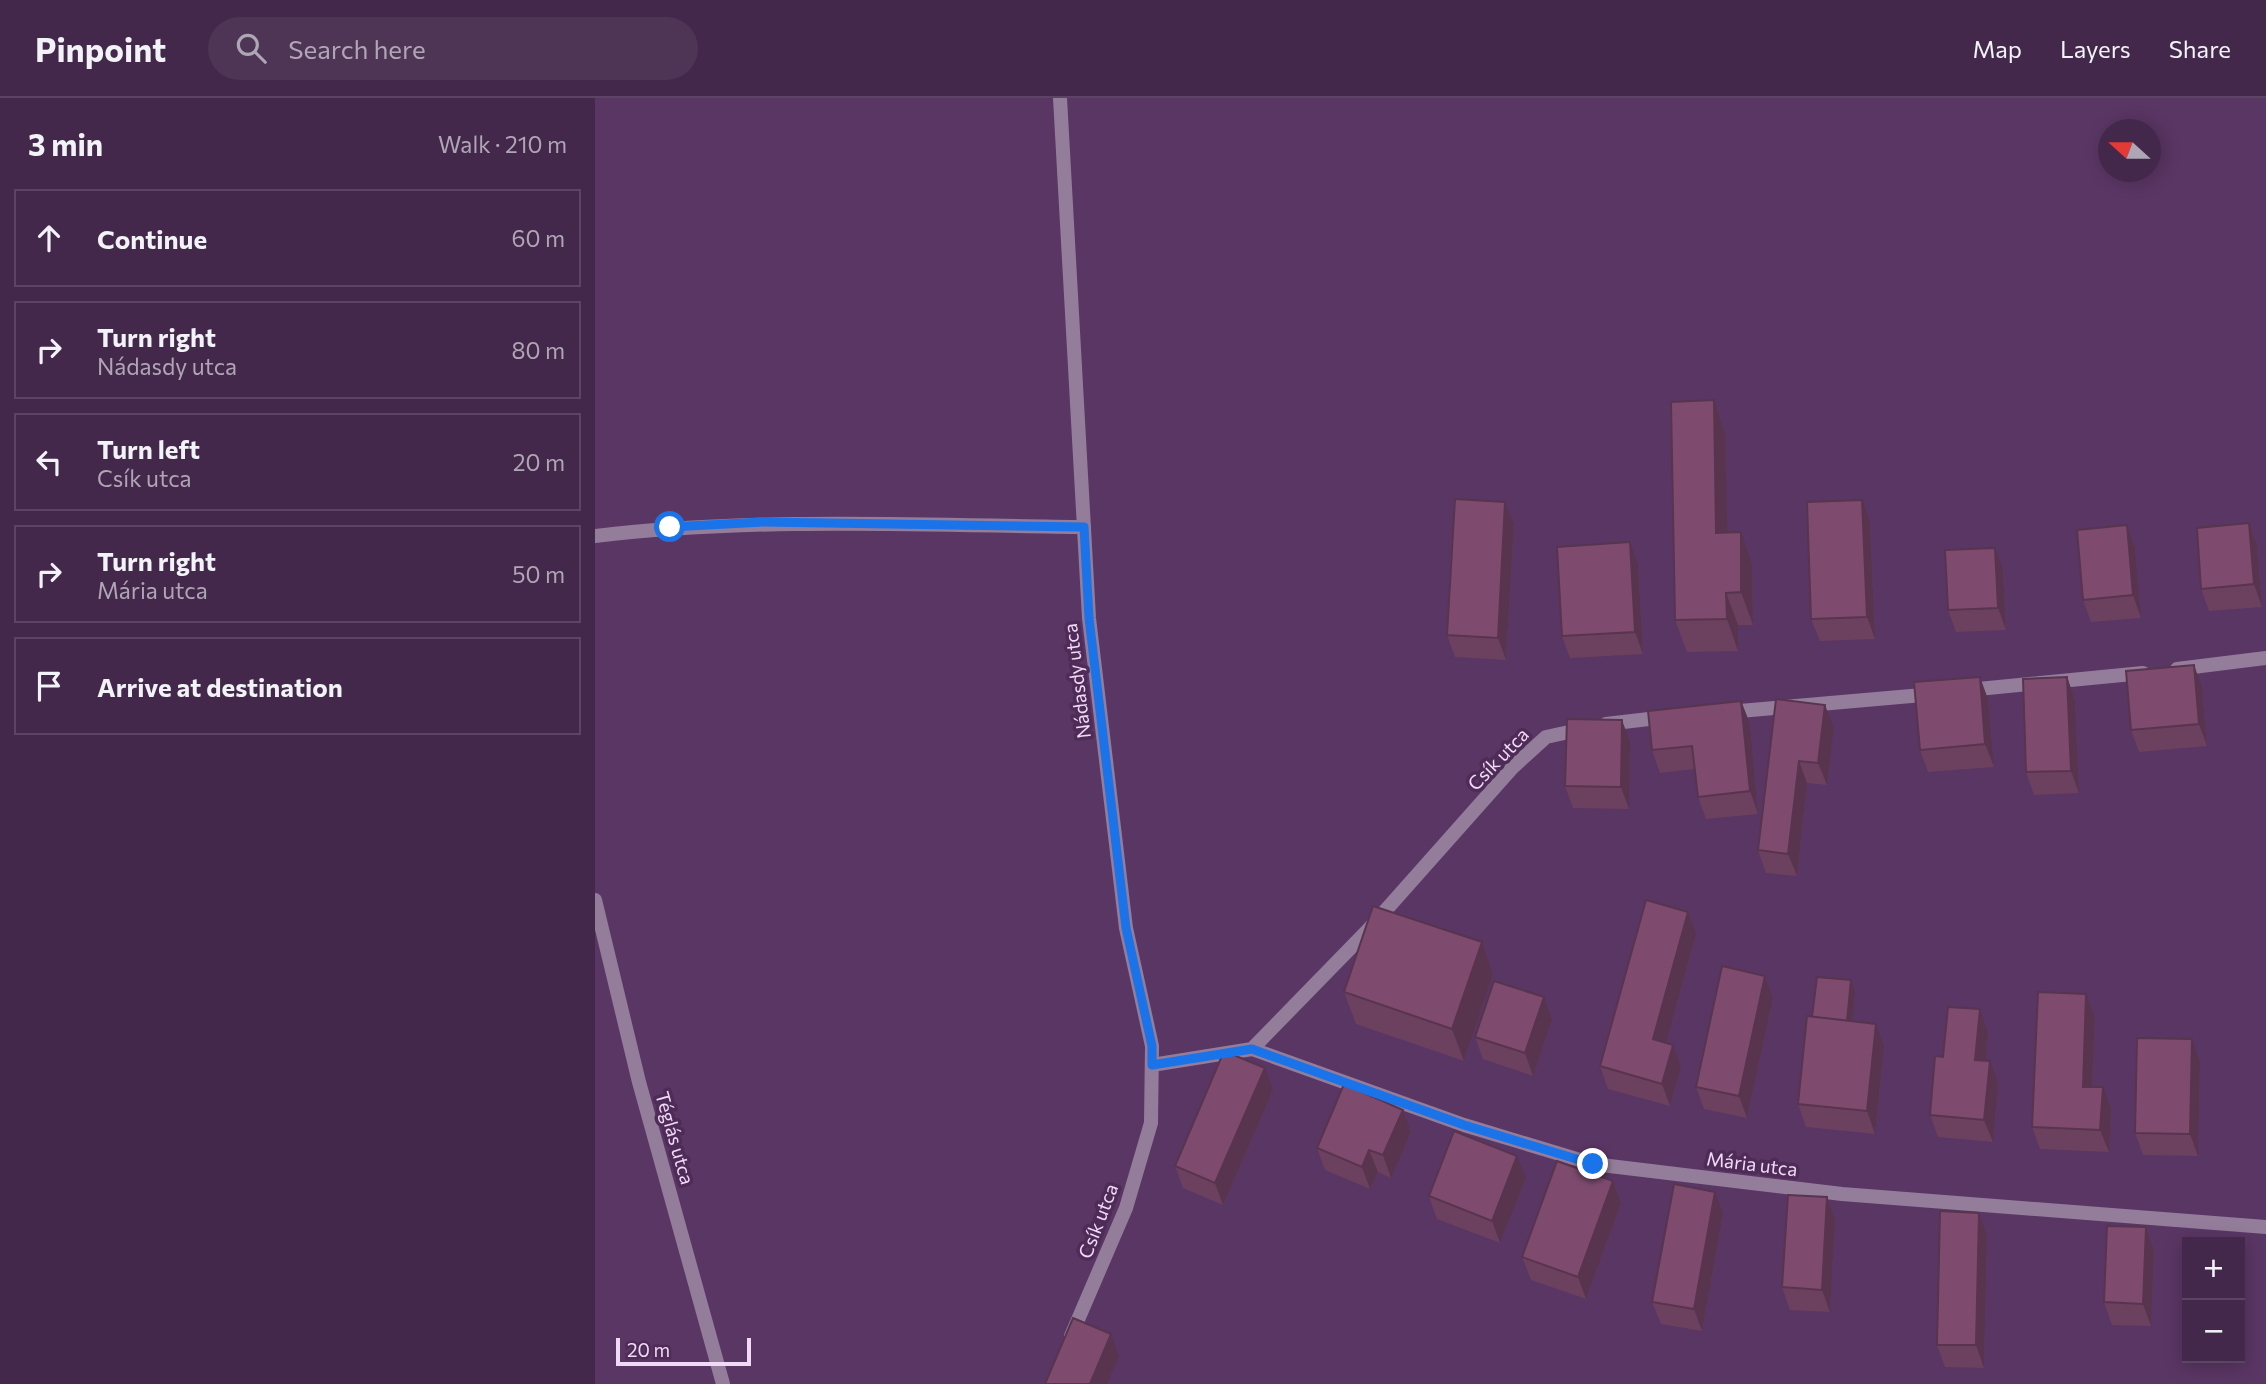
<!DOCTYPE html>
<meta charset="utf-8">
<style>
:root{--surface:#44284b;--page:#4e3455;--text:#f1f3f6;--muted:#afa6b5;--line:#5c4463}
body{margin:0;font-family:Commissioner,sans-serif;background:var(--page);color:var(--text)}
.controls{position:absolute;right:21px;bottom:21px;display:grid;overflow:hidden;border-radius:0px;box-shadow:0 4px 18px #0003}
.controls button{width:63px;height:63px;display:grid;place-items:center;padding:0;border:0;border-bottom:2px solid var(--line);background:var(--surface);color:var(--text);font:35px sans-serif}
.compass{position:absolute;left:1503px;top:21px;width:63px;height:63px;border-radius:50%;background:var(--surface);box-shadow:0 4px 18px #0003;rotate:291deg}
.scale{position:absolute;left:21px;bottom:18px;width:135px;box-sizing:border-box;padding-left:7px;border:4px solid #f0daf6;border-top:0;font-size:19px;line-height:24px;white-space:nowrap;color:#f0daf6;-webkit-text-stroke:5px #4f2c58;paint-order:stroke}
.stop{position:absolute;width:21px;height:21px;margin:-16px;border:5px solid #1a73e8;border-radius:50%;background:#fff}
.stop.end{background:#1a73e8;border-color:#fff;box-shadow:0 2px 7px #0008}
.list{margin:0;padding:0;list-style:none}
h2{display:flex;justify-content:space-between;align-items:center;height:91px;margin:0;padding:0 28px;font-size:30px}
h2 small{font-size:23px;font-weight:400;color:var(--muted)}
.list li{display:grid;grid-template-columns:46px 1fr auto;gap:21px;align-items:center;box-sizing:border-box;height:98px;margin:0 14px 14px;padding:0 14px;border:2px solid var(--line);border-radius:0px}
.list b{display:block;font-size:26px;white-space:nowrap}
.list p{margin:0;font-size:23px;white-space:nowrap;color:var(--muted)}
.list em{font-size:23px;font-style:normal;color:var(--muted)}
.icon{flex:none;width:38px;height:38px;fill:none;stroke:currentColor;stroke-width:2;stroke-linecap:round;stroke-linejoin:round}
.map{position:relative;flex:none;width:1671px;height:1286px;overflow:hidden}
header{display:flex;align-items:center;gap:42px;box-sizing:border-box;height:98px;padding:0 35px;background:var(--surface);border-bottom:2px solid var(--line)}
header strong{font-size:33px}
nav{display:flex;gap:38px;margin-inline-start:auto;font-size:24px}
.search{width:490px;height:63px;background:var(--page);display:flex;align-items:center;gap:18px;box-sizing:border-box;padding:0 24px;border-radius:38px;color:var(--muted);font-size:26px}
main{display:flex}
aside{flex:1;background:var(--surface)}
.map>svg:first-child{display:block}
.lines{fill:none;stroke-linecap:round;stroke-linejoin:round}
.minor{stroke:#947d9a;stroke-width:14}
.wall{fill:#6c405f}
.shaded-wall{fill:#58344e}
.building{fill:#7e4b6f;stroke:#58344e;stroke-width:2}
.route{stroke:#1a73e8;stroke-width:9}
.labels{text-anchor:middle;stroke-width:7;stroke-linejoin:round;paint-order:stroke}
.street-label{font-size:19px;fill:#f0daf6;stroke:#4f2c58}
</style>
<header>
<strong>Pinpoint</strong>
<div class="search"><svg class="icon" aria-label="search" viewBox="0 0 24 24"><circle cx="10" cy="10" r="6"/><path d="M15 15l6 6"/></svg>Search here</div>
<nav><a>Map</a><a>Layers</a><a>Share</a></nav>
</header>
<main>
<aside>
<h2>3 min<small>Walk · 210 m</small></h2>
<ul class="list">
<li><svg class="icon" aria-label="ahead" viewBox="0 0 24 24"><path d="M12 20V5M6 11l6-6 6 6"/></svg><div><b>Continue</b></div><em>60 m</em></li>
<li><svg class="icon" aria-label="right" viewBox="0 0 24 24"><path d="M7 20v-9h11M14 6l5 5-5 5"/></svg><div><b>Turn right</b><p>Nádasdy utca</p></div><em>80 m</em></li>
<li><svg class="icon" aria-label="left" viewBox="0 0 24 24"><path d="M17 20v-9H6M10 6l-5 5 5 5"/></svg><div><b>Turn left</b><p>Csík utca</p></div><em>20 m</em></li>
<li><svg class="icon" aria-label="right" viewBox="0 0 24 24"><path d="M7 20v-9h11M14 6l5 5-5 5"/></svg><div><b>Turn right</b><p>Mária utca</p></div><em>50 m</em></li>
<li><svg class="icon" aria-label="arrive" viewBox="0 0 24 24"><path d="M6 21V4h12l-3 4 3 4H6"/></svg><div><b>Arrive at destination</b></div></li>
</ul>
</aside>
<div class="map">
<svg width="1671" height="1286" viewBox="0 0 1671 1286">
<rect width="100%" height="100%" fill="#5a3664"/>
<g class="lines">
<!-- minor -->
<g class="minor">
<polyline points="465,0 494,520 531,830 557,948 556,1025 531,1110 476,1238"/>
<path d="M0 438C163 419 325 427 489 429"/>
<polyline points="1582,571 1671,560"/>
<polyline points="1373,592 1548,575"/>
<polyline points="1133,614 1339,596"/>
<polyline points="1011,626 1071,619"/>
<polyline points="0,802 44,984 128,1286"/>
<polyline points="657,951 869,1027 998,1066 1247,1096 1671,1129"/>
<polyline points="557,967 657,951 774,831 917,670 951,639 988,631"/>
</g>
</g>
<!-- wall -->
<g class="wall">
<polygon points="1119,302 1130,335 1132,435 1157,466 1158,527 1143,527 1143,553 1092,554 1080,522"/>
<polygon points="910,404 919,426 911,562 860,559 852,537"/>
<polygon points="1275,424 1280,541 1225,543 1216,521"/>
<polygon points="1654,425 1662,448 1667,509 1614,513 1606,491"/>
<polygon points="1532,427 1540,450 1546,520 1496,524 1488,502"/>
<polygon points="1043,467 1048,556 975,560 967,538"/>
<polygon points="1408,472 1411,532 1361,534 1353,512"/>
<polygon points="1472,579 1480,602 1484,695 1439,697 1431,674"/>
<polygon points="1607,589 1612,648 1544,654 1536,632"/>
<polygon points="1181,601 1239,630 1232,687 1212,685 1202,778 1171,775 1163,752"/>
<polygon points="1393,601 1399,669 1333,674 1325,652"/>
<polygon points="1146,603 1155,626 1163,716 1111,721 1103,699 1100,671 1065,675 1057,652"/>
<polygon points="1035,644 1034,711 978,710 970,688"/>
<polygon points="1101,836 1071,945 1078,947 1086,969 1075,1008 1013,991 1005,968"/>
<polygon points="887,844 898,876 869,963 761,926 749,894"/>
<polygon points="1170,878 1178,900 1152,1020 1109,1011 1101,989"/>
<polygon points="1256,882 1260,894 1257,923 1289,948 1280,1036 1211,1029 1203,1006 1217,919"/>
<polygon points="1491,896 1500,918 1497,989 1516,1011 1514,1054 1445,1051 1437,1029"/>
<polygon points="1385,911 1393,934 1390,963 1403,985 1398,1044 1343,1039 1335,1017 1348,959"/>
<polygon points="957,922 938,978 888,961 880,939"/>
<polygon points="1605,964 1603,1058 1548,1057 1540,1035"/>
<polygon points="678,992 628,1107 588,1090 580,1068"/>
<polygon points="808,1012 816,1034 796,1080 783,1074 775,1091 730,1072 722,1050"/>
<polygon points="931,1080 905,1145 842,1121 834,1098"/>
<polygon points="1018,1083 1026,1105 991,1201 936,1182 927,1159"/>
<polygon points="1232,1099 1240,1121 1235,1214 1195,1212 1187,1189"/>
<polygon points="1384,1115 1392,1137 1389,1270 1350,1269 1342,1247"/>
<polygon points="1128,1116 1107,1233 1066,1226 1057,1204"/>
<polygon points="1551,1129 1559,1152 1556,1228 1517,1227 1509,1204"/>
</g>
<!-- shaded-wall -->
<g class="shaded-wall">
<polygon points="1119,302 1130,335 1133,467 1121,435"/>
<polygon points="1267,402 1275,424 1280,541 1272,519"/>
<polygon points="910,404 919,426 911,562 903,540"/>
<polygon points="1654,425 1662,448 1667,509 1659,486"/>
<polygon points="1532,427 1540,450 1546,520 1538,497"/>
<polygon points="1146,434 1157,466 1158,527 1146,494"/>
<polygon points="1035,444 1043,467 1048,556 1040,534"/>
<polygon points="1400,450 1408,472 1411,532 1403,510"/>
<polygon points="1131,495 1143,527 1143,553 1132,521"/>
<polygon points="1599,567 1607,589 1612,648 1604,626"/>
<polygon points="1385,579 1393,601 1399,669 1390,646"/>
<polygon points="1472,579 1480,602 1484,695 1476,673"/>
<polygon points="1146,603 1155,626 1163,716 1155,693"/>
<polygon points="1230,607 1239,630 1232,687 1223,665"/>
<polygon points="1027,622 1035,644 1034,711 1026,689"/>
<polygon points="1204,663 1212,685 1202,778 1193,756"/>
<polygon points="1093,814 1101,836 1066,963 1058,941"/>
<polygon points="887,844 898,876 869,963 857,931"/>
<polygon points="1170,878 1178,900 1152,1020 1144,998"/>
<polygon points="1256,882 1260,894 1255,945 1251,933"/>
<polygon points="1491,896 1500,918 1496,1011 1488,989"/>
<polygon points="949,899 957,922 938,978 930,955"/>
<polygon points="1385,911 1393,934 1389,984 1380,962"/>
<polygon points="1281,926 1289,948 1280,1036 1272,1013"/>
<polygon points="1597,941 1605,964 1603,1058 1595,1036"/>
<polygon points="1078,947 1086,969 1075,1008 1067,986"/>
<polygon points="1395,963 1403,985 1398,1044 1389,1022"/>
<polygon points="670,970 678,992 628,1107 620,1085"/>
<polygon points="1508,989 1516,1011 1514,1054 1505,1032"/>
<polygon points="808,1012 816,1034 796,1080 788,1057"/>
<polygon points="774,1052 783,1074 775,1091 767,1069"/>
<polygon points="922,1058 931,1080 905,1145 897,1123"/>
<polygon points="1018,1083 1026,1105 991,1201 983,1179"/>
<polygon points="1120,1094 1128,1116 1107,1233 1099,1211"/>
<polygon points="1232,1099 1240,1121 1235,1214 1227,1192"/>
<polygon points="1384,1115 1392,1137 1389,1270 1381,1247"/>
<polygon points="1551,1129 1559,1152 1556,1228 1548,1206"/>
<polygon points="516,1236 524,1258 512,1286 495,1286"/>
</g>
<!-- building -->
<g class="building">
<polygon points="1119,302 1121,435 1146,434 1146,494 1131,495 1132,521 1080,522 1076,304"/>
<polygon points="860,401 910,404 903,540 852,537"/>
<polygon points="1267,402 1272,519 1216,521 1212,404"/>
<polygon points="1654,425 1659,486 1606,491 1602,430"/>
<polygon points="1532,427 1538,497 1488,502 1482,432"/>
<polygon points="1035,444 1040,534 967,538 962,449"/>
<polygon points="1400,450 1403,510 1353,512 1350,452"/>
<polygon points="1599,567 1604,626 1536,632 1531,573"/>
<polygon points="1385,579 1390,646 1325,652 1319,584"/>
<polygon points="1472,579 1476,673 1431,674 1428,581"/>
<polygon points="1181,601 1230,607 1223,665 1204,663 1193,756 1163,752"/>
<polygon points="1146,603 1155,693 1103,699 1097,648 1057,652 1053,613"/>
<polygon points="972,621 1027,622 1026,689 970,688"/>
<polygon points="1051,802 1093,814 1058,941 1078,947 1067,986 1005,968"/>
<polygon points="778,808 887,844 857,931 749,894"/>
<polygon points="1127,868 1170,878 1144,998 1101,989"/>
<polygon points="1222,879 1256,882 1252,923 1217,919"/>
<polygon points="899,883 949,899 930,955 880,939"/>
<polygon points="1443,894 1491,896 1488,989 1508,989 1505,1032 1437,1029"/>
<polygon points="1353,909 1385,911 1380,962 1395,963 1389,1022 1335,1017 1340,958 1348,959"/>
<polygon points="1212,918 1281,926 1272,1013 1203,1006"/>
<polygon points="1542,940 1597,941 1595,1036 1540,1035"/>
<polygon points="629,953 670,970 620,1085 580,1068"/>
<polygon points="749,986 808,1012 788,1057 774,1052 767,1069 722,1050"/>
<polygon points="859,1033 922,1058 897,1123 834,1098"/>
<polygon points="962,1063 1018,1083 983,1179 927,1159"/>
<polygon points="1079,1086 1120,1094 1099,1211 1057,1204"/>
<polygon points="1193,1097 1232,1099 1227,1192 1187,1189"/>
<polygon points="1345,1113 1384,1115 1381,1247 1342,1247"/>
<polygon points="1512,1128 1551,1129 1548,1206 1509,1204"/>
<polygon points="478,1220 516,1236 495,1286 450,1286"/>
</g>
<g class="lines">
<!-- route -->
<polyline class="route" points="75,429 168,424 489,429 494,520 531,830 557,948 557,967 657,951 869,1027 998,1066"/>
</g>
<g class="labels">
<!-- street labels -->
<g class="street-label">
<text transform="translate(482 583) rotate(-97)" y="7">Nádasdy utca</text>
<text transform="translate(903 661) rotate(-46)" y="7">Csík utca</text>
<text transform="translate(80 1040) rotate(74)" y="7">Téglás utca</text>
<text transform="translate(1157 1066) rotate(7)" y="7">Mária utca</text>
<text transform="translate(503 1123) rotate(-69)" y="7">Csík utca</text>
</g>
</g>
</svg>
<div class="controls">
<button>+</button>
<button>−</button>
</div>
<svg class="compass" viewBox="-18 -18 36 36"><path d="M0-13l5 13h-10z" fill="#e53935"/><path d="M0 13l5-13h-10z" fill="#afa6b5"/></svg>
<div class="scale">20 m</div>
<div class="stop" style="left:75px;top:429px"></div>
<div class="stop end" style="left:998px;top:1066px"></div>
</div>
</main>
